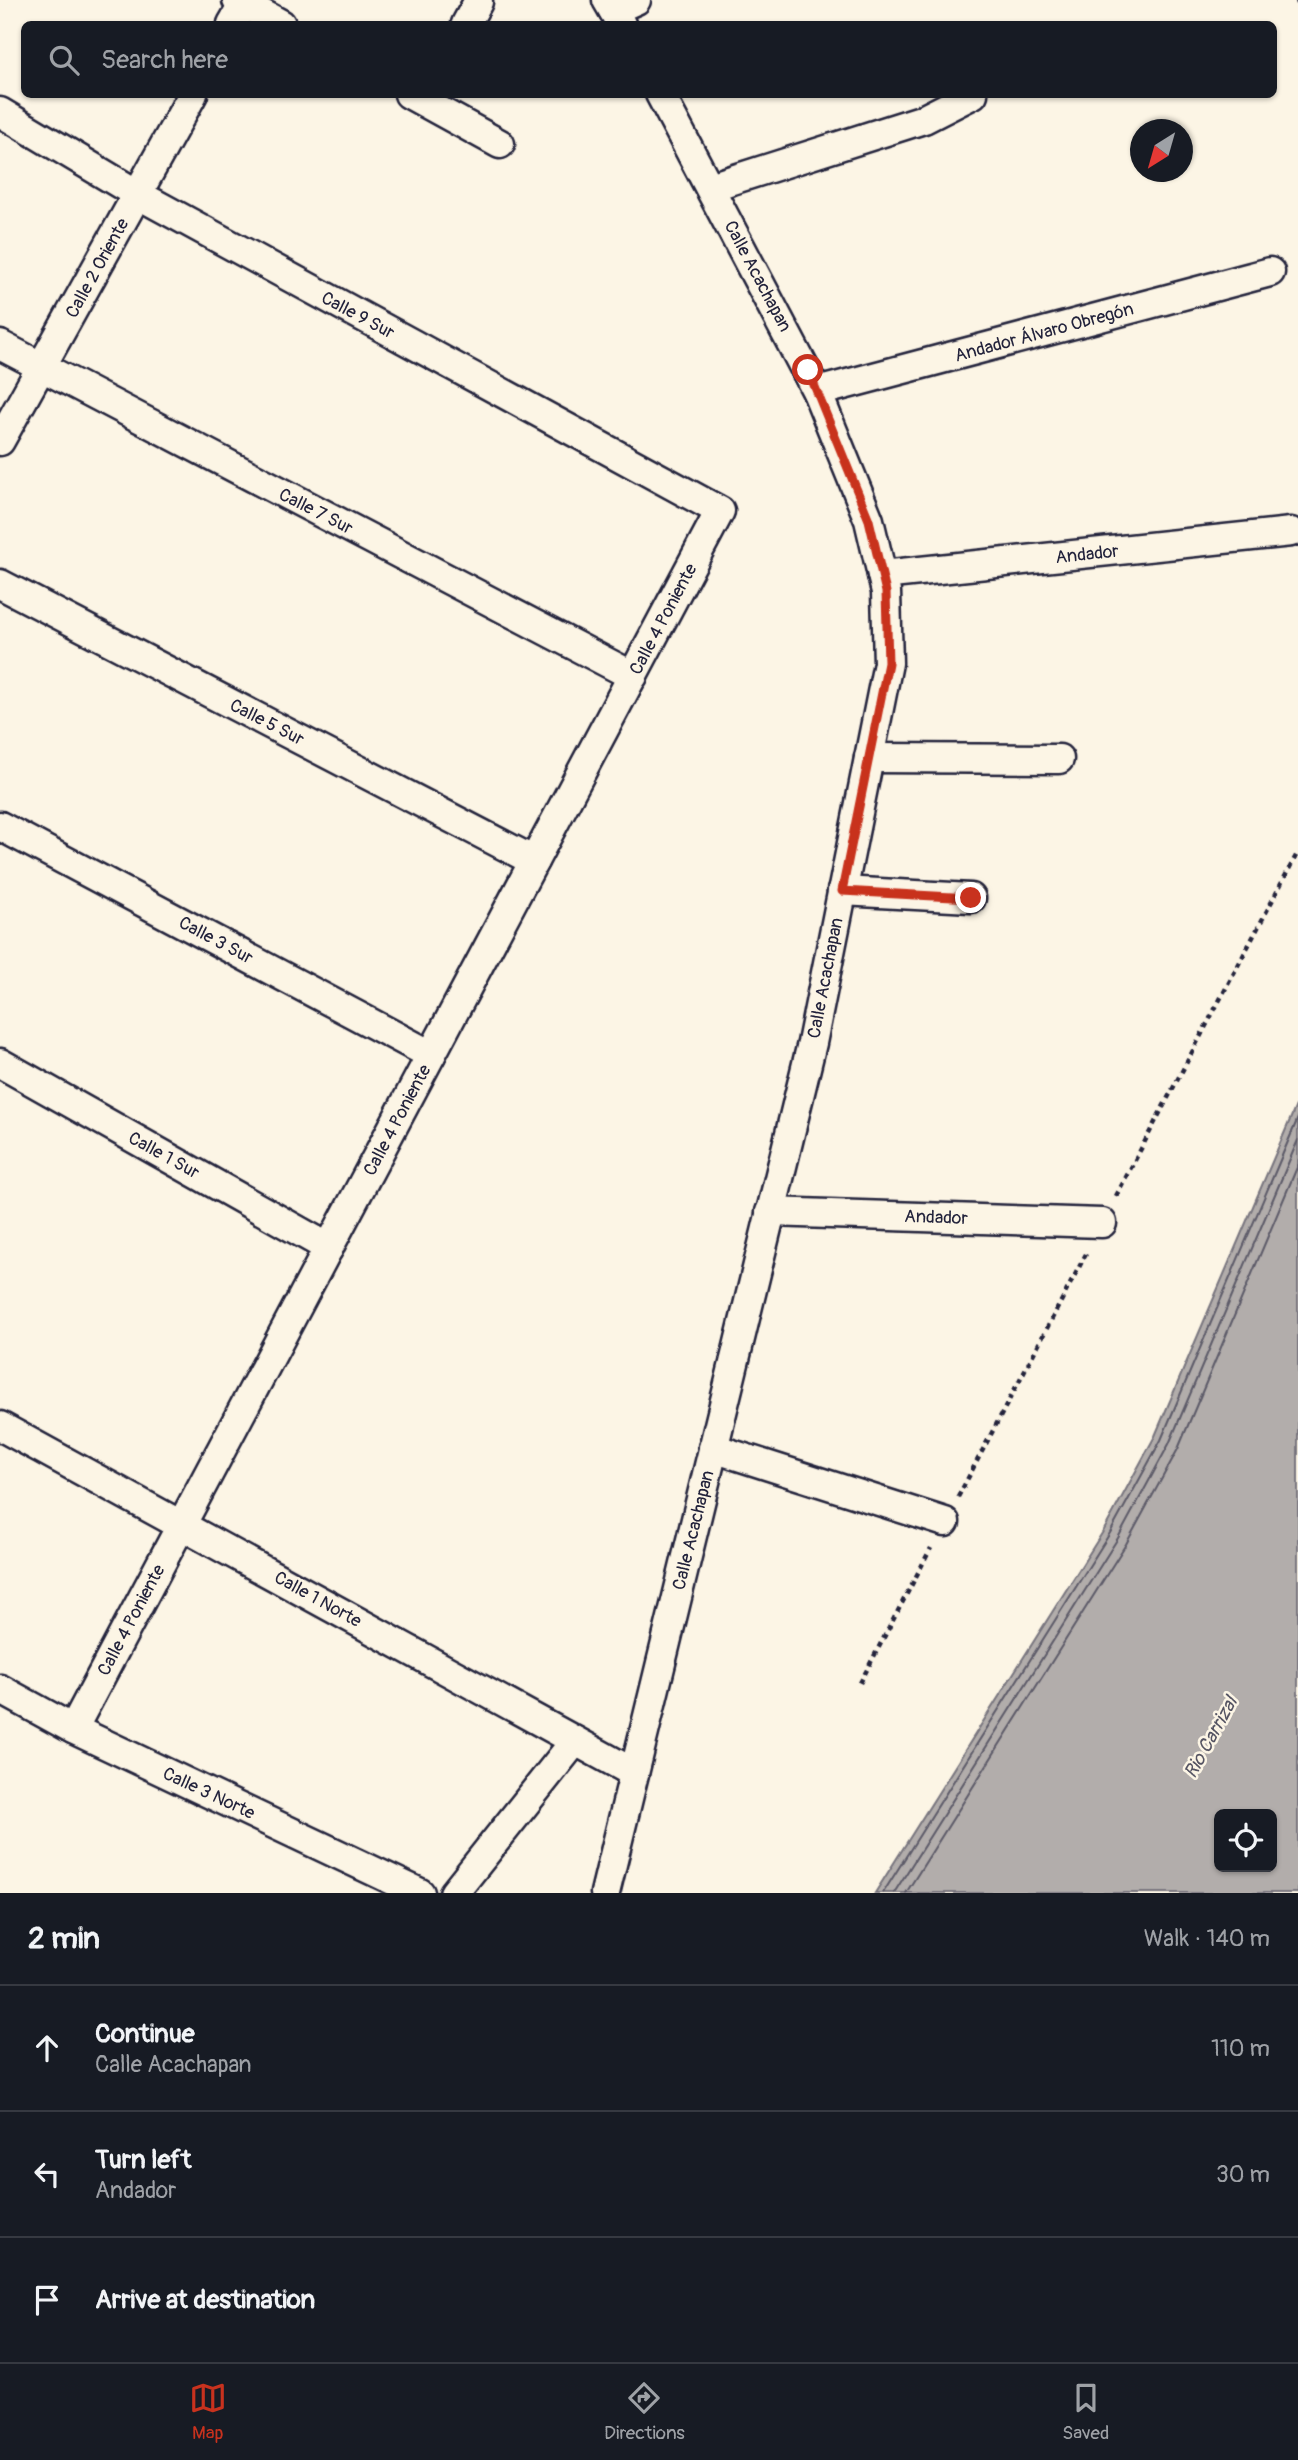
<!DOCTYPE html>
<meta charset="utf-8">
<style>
:root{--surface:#171b24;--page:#20242c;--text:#f1f3f6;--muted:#9ea1a6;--line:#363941;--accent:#c8321e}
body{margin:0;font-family:Pangolin,sans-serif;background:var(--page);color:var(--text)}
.controls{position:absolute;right:21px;bottom:21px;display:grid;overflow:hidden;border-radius:10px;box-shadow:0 2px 5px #0004}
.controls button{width:63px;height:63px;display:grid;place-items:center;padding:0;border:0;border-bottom:2px solid var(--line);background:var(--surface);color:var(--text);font:35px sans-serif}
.compass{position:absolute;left:1130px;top:119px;width:63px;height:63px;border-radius:50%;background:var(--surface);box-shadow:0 2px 5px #0004;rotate:217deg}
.stop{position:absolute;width:21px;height:21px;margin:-16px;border:5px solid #c8321e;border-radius:50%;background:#fff}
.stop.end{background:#c8321e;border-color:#fff;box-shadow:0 2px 7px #0008}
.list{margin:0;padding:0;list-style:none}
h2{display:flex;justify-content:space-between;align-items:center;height:91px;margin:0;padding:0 28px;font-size:30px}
h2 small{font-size:23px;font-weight:400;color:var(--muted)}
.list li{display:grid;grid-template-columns:46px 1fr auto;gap:21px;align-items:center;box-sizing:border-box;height:126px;padding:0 28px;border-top:2px solid var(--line)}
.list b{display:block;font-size:26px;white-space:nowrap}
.list p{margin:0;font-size:23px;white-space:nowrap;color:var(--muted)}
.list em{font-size:23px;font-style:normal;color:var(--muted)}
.icon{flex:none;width:38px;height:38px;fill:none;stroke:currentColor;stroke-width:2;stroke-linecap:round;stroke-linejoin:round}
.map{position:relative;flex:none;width:1298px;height:1893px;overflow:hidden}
.search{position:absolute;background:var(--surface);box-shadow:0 2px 5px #0004;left:21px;right:21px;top:21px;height:77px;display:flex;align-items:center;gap:18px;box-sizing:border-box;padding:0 24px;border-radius:10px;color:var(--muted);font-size:26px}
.sheet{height:469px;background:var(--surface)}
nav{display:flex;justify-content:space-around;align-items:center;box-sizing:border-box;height:98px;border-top:2px solid var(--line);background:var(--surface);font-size:19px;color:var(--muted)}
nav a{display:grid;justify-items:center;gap:4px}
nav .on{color:var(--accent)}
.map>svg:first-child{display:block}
.water{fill:#b2adab;stroke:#78757e;stroke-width:2;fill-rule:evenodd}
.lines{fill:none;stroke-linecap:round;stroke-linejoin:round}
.shore{stroke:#5c5a68;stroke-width:2}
.street-casing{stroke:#22223b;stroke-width:33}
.path{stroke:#22223b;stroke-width:4.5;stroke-dasharray:5 5;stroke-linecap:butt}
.street{stroke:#fcf5e5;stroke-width:28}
.route{stroke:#c8321e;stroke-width:9}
.labels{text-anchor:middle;stroke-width:5;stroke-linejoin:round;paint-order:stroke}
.street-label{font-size:18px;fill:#22223b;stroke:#fcf5e5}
.water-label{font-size:19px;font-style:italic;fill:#545362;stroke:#fcf5e5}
</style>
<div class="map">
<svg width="1298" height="1893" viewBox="0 0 1298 1893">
<rect width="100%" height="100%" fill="#fcf5e5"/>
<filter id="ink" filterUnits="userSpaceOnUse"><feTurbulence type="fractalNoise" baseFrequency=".0143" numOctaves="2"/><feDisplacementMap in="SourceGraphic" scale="14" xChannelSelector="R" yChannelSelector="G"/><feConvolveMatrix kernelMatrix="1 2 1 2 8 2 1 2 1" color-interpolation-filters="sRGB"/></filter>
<g filter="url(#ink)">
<!-- water -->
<path class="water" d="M1298 1101V1893H875L1104 1530 1155 1436ZM1219 1814H1272V1867H1219Z"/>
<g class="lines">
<!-- shore -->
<g class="shore">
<polyline points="883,1893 1110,1533 1161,1440 1298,1118"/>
<polyline points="894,1893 1118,1538 1169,1444 1298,1140"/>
<polyline points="906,1893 1126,1544 1178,1449 1298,1165"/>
</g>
<defs>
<g id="street">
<polyline points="237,0 281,24"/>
<polyline points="607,0 621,24"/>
<polyline points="613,10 636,0"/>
<polyline points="232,24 246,0"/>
<polyline points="466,24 478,2"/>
<polyline points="409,94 500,144"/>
<polyline points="0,112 137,194 720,511 73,1729"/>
<polyline points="710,187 924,119 973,94"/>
<polyline points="0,345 633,676"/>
<polyline points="817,392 1270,272"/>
<polyline points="0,441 193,94"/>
<polyline points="882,575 1291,532"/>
<polyline points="0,584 534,861"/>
<polyline points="869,758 1059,759"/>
<polyline points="0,826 431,1055"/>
<polyline points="842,891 971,898"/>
<polyline points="0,1063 329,1248"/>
<polyline points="770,1212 1102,1223"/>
<polyline points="0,1426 634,1773"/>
<polyline points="713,1448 945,1522"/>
<polyline points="0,1689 73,1729 420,1893"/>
<polyline points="454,1893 575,1741"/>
<polyline points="605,1893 812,1043 888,663 886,592 869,520 817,392 660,94"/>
</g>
</defs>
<!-- street casing -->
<use href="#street" class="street-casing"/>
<!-- path -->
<g class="path">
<polyline points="1297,0 1298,4"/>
<polyline points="1116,1196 1298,852"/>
<polyline points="958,1497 1086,1254"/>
<polyline points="860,1683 931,1548"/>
</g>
<!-- street -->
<use href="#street" class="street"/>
</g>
</g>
<g class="lines" filter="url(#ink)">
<!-- route -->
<polyline class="route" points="808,370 869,520 886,592 888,663 842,891 971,898"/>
</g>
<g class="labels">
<!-- street labels -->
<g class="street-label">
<text transform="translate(97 268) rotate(-61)" y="6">Calle 2 Oriente</text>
<text transform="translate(758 276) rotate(62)" y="6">Calle Acachapan</text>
<text transform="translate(358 315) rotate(28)" y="6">Calle 9 Sur</text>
<text transform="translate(1044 332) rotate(-15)" y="6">Andador Álvaro Obregón</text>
<text transform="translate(316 511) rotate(27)" y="6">Calle 7 Sur</text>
<text transform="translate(1087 554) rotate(-6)" y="6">Andador</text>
<text transform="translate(663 619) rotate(-62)" y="6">Calle 4 Poniente</text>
<text transform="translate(267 722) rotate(27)" y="6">Calle 5 Sur</text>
<text transform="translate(216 940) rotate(28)" y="6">Calle 3 Sur</text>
<text transform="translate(825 978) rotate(-79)" y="6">Calle Acachapan</text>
<text transform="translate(397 1120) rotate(-62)" y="6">Calle 4 Poniente</text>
<text transform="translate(164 1155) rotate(29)" y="6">Calle 1 Sur</text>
<text transform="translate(936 1217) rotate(2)" y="6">Andador</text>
<text transform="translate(693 1530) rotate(-76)" y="6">Calle Acachapan</text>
<text transform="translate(318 1599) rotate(29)" y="6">Calle 1 Norte</text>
<text transform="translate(131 1620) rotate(-62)" y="6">Calle 4 Poniente</text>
<text transform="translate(209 1793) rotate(25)" y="6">Calle 3 Norte</text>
</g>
<!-- water labels -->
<g class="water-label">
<text transform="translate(1210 1737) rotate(-61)" y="7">Rio Carrizal</text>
</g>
</g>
</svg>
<div class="controls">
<button><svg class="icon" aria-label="locate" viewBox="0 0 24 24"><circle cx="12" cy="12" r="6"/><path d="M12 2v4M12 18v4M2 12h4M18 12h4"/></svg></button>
</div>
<svg class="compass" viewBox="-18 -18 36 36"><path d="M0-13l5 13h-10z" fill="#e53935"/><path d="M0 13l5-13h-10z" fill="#9ea1a6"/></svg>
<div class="stop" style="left:808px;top:370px"></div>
<div class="stop end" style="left:971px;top:898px"></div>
<div class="search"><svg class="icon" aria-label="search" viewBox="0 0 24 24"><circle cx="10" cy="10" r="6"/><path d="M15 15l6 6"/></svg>Search here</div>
</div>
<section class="sheet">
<h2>2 min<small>Walk · 140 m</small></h2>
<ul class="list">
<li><svg class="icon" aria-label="ahead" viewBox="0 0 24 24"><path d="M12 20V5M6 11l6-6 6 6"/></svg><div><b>Continue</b><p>Calle Acachapan</p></div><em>110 m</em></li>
<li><svg class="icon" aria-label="left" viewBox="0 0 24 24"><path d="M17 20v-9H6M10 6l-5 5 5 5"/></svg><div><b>Turn left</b><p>Andador</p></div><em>30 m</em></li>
<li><svg class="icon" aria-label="arrive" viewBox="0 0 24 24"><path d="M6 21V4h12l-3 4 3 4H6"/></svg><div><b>Arrive at destination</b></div></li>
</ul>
</section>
<nav>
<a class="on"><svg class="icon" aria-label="map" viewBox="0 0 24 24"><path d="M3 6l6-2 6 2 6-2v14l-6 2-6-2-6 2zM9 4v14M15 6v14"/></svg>Map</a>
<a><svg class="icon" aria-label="directions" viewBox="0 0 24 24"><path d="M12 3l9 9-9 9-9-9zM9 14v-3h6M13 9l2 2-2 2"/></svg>Directions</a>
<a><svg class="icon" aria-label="saved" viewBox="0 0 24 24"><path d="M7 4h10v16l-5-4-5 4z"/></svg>Saved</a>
</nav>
